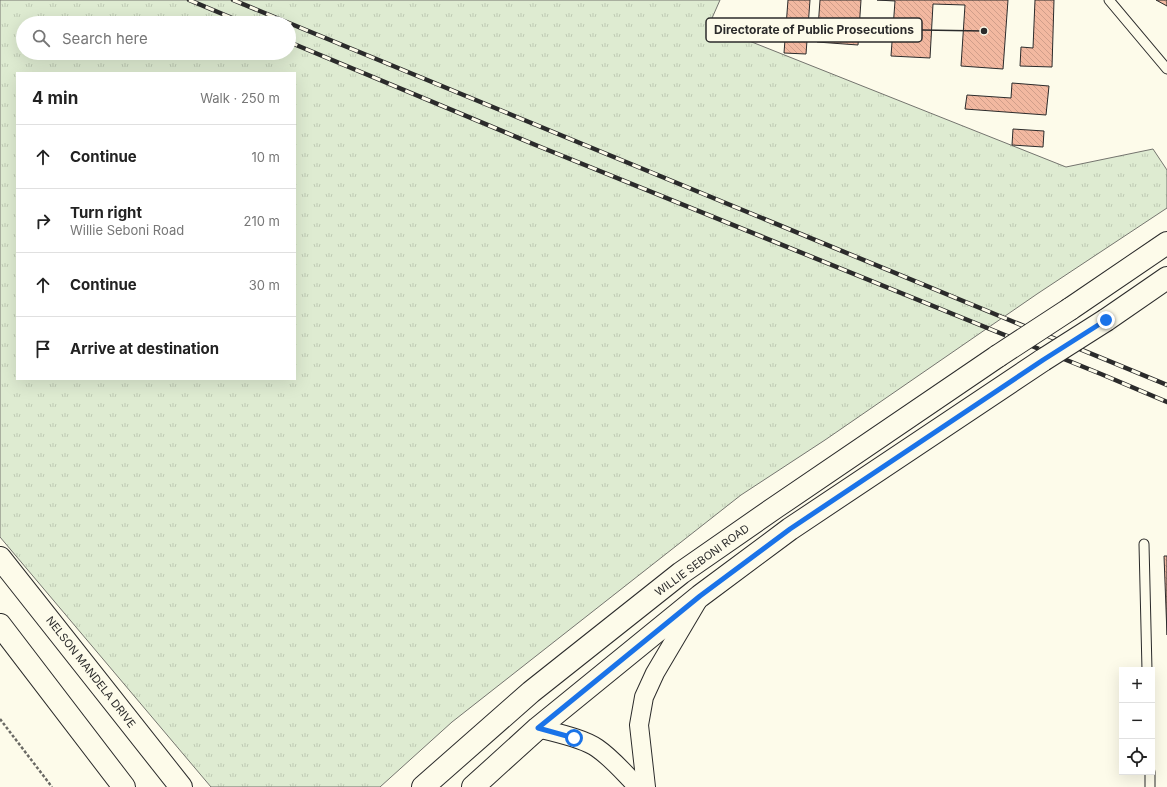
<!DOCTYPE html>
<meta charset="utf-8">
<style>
:root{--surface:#fff;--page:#f2f2f2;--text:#222;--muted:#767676;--line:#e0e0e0}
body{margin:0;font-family:Inter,sans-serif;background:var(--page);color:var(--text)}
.controls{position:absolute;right:12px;bottom:12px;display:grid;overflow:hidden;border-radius:0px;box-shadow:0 4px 16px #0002}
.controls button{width:36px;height:36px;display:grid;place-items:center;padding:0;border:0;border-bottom:1px solid var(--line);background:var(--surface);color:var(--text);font:20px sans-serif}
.stop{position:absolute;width:12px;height:12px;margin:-9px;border:3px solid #1a73e8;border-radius:50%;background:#fff}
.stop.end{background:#1a73e8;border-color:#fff;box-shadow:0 1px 4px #0008}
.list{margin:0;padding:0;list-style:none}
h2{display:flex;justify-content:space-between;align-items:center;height:52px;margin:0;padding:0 16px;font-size:17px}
h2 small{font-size:13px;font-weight:400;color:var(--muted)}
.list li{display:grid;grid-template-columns:26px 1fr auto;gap:12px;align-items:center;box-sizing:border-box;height:64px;padding:0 16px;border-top:1px solid var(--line)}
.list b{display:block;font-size:15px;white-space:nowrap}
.list p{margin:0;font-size:13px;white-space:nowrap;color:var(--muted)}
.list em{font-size:13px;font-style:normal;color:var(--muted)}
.icon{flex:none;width:22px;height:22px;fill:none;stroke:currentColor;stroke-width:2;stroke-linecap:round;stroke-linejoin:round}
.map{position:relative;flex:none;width:1167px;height:787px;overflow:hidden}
.search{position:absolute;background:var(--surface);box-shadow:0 4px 16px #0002;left:16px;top:16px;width:280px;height:44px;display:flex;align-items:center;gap:10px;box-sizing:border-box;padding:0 14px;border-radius:22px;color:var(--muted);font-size:15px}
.panel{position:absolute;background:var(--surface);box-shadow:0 4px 16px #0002;left:16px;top:72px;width:280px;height:308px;border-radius:0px}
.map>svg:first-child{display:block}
.grass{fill:url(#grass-tufts);stroke:#74746e;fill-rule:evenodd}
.building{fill:url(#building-back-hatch);stroke:#2b2b2b}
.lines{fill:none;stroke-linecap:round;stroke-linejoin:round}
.lane-casing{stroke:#2b2b2b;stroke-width:11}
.street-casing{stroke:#2b2b2b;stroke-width:20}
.primary-casing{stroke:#2b2b2b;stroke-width:24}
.path{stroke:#6a6964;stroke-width:2.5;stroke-dasharray:3 2;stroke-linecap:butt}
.lane{stroke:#fdfbea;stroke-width:9}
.street{stroke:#fdfbea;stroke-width:18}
.primary{stroke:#fdfbea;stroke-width:22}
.rail-casing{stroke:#2b2b2b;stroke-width:4.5}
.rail{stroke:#fdfbea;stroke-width:3;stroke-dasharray:9;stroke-linecap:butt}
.primary-bridge-casing{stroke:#2b2b2b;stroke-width:24;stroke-linecap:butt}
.primary-bridge{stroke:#fdfbea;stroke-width:22}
.route{stroke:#1a73e8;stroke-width:5}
.labels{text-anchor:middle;stroke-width:3;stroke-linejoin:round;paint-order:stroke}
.street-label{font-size:11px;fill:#2b2b2b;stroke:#fdfbea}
.leader{fill:none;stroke:#2b2b2b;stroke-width:1.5}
.callout-dot{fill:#2b2b2b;stroke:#fdfbea;stroke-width:1.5}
.callout{fill:#fdfbea;stroke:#2b2b2b;stroke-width:1.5}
.callout-label{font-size:12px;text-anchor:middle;font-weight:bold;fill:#2b2b2b}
</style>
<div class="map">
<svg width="1167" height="787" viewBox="0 0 1167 787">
<defs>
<pattern id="grass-tufts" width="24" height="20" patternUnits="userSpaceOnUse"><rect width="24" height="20" fill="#deebd1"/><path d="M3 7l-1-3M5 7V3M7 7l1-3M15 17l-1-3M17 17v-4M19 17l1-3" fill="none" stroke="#bfcab4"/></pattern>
<pattern id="building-back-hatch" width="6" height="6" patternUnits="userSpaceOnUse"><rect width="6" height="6" fill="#f2b8a0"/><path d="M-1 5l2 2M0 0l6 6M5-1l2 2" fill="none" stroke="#d09e8a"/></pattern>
</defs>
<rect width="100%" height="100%" fill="#fdfbea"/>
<!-- grass -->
<path class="grass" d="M0 0H720L709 25 1066 167 1153 149 1167 170V208L1037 294 825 440 741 495 452 722 380 787H211L0 537ZM23 23H289V53H23ZM17 73H295V379H17Z"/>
<!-- building -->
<g class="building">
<polygon points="788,0 810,0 806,54 784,53"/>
<polygon points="820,0 861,0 858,45 817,42"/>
<polygon points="877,0 1008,0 1003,69 961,66 965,5 933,4 930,58 891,56 895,1"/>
<polygon points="1035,0 1054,0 1052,67 1020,66 1021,47 1033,48"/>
<polygon points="1156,0 1167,0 1167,6"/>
<polygon points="1012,83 1049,86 1046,115 965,109 967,95 1011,98"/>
<polygon points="1013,129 1044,131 1043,147 1012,145"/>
<polygon points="1164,556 1167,556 1167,635"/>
</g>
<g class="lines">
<defs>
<g id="lane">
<polyline points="1109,0 1167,69"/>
<polyline points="1144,544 1147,670"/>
<polyline points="1150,772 1150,787"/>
</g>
<g id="street">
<path d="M538 728C556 733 583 738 597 748 613 759 625 774 638 787"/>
<polyline points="646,787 639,725 644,697 655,673 697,602"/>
</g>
<g id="primary">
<polyline points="1070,309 1167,243"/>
<polyline points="1106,320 1167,278"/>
<polyline points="0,558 181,787"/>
<polyline points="0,625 124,787"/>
<polyline points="423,787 531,692 681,573 776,507 998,356"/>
<polyline points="473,787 538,728 700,596 790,529 1043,360"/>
</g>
</defs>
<!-- lane casing -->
<use href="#lane" class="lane-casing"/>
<!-- street casing -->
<use href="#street" class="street-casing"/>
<!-- primary casing -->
<use href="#primary" class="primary-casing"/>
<!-- path -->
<polyline class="path" points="0,719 52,787"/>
<!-- lane -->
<use href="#lane" class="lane"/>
<!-- street -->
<use href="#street" class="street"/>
<!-- primary -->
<use href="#primary" class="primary"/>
<defs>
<g id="rail">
<polyline points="189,0 244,23"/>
<polyline points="233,0 1167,385"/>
<polyline points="289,42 538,146 1101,374 1167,402"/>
</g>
</defs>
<!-- rail casing -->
<use href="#rail" class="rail-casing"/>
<!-- rail -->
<use href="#rail" class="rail"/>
<defs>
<g id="primary-bridge">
<polyline points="998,356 1070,309"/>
<polyline points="1043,360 1106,320"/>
</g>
</defs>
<!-- primary-bridge casing -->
<use href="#primary-bridge" class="primary-bridge-casing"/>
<!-- primary-bridge -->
<use href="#primary-bridge" class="primary-bridge"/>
</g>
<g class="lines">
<!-- route -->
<polyline class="route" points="574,738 538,728 700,596 790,529 1043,360 1106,320"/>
</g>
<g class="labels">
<!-- street labels -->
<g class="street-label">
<text transform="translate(702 560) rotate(-36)" y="4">WILLIE SEBONI ROAD</text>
<text transform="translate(91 672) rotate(52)" y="4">NELSON MANDELA DRIVE</text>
</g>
</g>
<!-- callouts -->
<path class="leader" d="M984 31L922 30"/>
<circle class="callout-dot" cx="984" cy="31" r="4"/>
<rect class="callout" x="706" y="18" width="216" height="24" rx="4"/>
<g class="callout-label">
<text x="814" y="34">Directorate of Public Prosecutions</text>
</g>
</svg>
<div class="controls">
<button>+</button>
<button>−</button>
<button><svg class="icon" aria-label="locate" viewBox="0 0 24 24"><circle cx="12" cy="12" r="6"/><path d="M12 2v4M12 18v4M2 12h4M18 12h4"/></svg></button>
</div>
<div class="stop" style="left:574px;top:738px"></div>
<div class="stop end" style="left:1106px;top:320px"></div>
<div class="search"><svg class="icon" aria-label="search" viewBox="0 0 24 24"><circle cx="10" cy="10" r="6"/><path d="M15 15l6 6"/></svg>Search here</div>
<section class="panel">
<h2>4 min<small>Walk · 250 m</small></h2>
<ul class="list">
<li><svg class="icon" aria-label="ahead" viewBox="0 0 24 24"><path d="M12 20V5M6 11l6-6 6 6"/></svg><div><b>Continue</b></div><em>10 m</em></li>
<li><svg class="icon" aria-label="right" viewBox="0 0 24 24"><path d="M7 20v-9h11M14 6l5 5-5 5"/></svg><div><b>Turn right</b><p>Willie Seboni Road</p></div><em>210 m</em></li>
<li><svg class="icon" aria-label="ahead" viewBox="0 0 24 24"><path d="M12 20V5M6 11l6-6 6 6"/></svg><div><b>Continue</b></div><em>30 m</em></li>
<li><svg class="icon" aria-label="arrive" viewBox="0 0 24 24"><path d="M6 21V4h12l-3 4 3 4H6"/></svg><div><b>Arrive at destination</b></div></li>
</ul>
</section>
</div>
